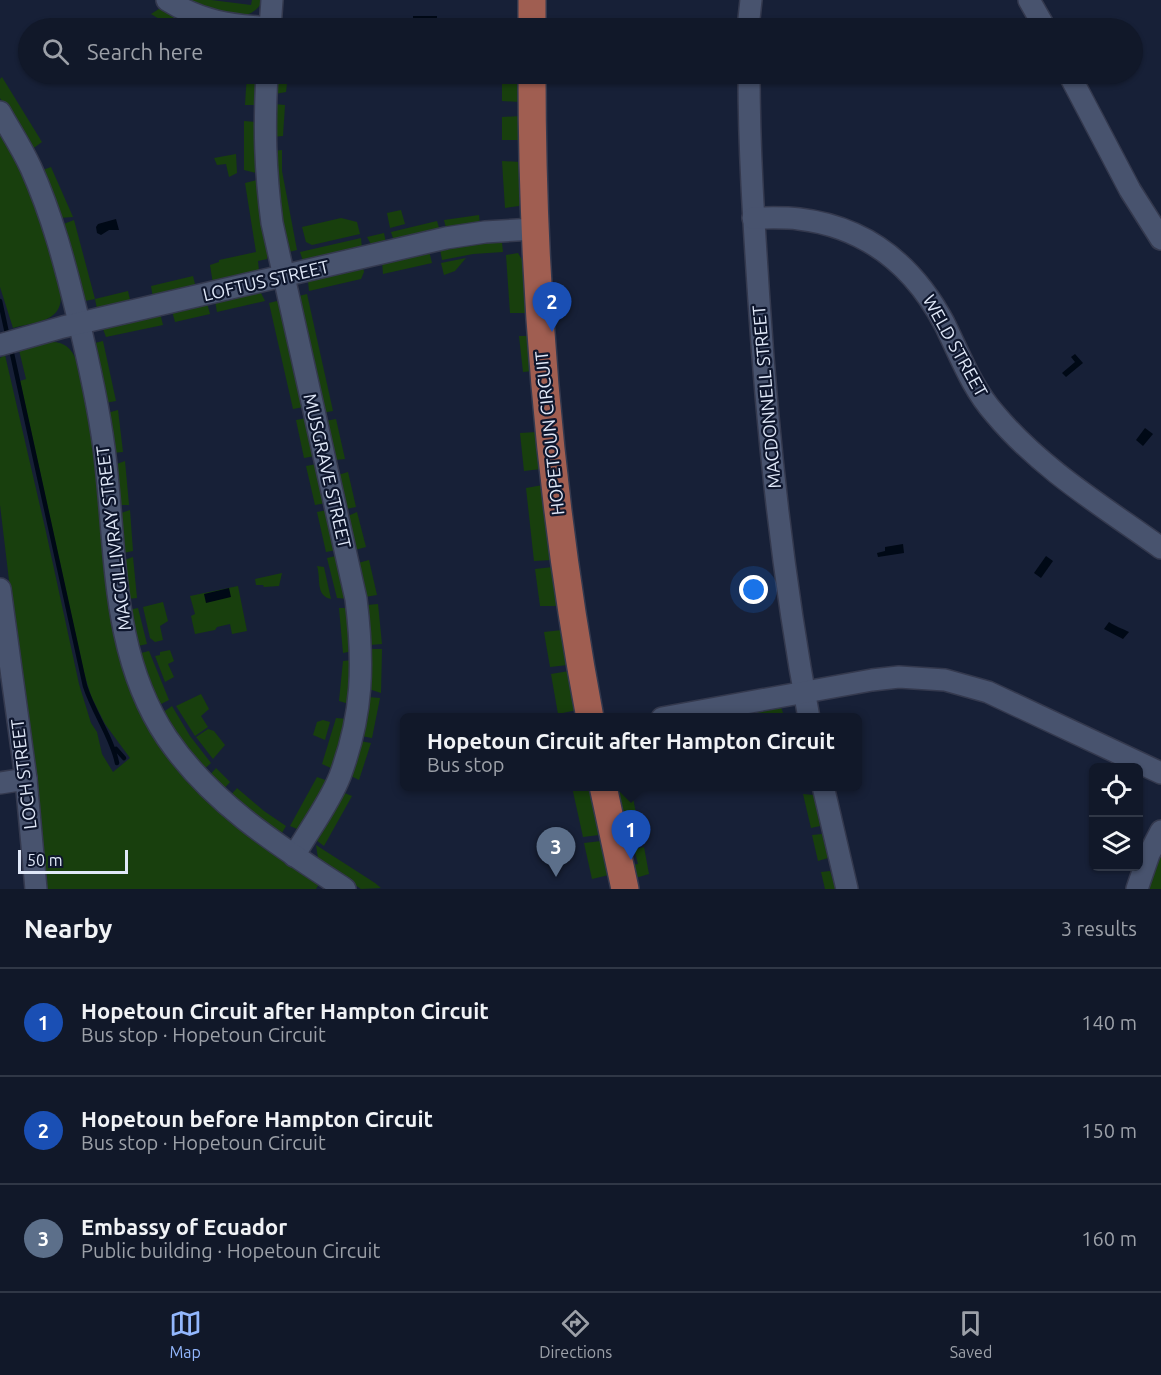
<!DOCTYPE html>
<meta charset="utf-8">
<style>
:root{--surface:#111829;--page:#1e2535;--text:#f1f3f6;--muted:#9ca0a8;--line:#303746;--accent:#93b7fd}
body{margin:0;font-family:Ubuntu,sans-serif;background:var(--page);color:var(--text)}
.controls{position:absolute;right:18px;bottom:18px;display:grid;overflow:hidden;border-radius:9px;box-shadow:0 2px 4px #0004}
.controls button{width:54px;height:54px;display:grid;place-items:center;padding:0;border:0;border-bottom:2px solid var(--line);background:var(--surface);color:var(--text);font:30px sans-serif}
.scale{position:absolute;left:18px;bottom:15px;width:110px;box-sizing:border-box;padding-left:6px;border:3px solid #e0e8f8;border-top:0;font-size:16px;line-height:21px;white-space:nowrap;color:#e0e8f8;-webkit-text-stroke:4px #0e162d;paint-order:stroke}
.you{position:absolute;left:754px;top:590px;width:21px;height:21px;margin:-15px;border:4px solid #fff;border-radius:50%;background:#1a73e8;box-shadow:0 0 0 9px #1a73e833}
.badge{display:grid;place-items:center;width:39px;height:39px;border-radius:50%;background:var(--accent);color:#fff;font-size:20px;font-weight:700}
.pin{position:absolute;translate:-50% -50px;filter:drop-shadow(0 2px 3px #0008)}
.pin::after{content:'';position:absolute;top:32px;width:21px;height:18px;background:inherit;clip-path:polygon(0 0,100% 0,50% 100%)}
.popup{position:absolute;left:400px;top:713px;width:462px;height:78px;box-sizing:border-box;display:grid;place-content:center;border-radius:9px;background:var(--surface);filter:drop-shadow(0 2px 4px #0005);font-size:20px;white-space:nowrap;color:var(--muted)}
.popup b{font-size:22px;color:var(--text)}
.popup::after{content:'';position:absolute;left:50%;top:100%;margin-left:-12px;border:12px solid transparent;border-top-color:var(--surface)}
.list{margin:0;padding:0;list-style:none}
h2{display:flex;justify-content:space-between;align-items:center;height:78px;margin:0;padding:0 24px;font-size:26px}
h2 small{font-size:20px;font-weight:400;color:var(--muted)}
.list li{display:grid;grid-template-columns:39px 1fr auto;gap:18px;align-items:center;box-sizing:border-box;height:108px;padding:0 24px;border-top:2px solid var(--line)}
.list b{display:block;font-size:22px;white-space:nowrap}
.list p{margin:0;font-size:20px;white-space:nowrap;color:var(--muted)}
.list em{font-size:20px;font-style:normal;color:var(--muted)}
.icon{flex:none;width:33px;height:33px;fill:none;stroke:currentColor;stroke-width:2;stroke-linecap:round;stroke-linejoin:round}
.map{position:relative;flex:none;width:1161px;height:889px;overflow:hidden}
.search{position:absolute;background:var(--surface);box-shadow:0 2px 4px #0004;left:18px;right:18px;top:18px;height:66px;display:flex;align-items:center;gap:15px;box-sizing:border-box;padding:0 21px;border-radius:33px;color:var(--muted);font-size:22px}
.sheet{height:402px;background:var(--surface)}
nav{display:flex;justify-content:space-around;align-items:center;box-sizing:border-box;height:84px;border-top:2px solid var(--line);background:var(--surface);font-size:16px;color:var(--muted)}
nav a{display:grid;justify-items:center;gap:3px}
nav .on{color:var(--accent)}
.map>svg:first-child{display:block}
.green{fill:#183f0d}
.water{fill:#000916}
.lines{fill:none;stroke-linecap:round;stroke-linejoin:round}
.stream{stroke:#000916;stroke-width:4.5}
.minor-casing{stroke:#34394e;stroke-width:24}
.major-casing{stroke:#34394e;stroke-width:30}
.minor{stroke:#48536e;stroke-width:21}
.major{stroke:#a05e51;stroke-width:27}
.labels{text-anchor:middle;stroke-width:4.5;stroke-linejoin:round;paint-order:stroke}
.street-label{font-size:18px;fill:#e0e8f8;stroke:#0e162d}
</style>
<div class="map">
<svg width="1161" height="889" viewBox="0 0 1161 889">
<rect width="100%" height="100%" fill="#172037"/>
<!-- green -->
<g class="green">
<path d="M184 0H211L251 5 252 0H263C248 31 209 9 184 0Z"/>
<polygon points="162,7 203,27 202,28 174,28 151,14"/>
<polygon points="247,74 259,74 257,105 245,105"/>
<polygon points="275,74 288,74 286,92 275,94"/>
<polygon points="502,74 521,74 520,102 502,101"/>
<polygon points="2,77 42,142 31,150 0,98 0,79"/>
<polygon points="274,104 285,105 283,136 272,137"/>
<polygon points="521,116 521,140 502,140 502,117"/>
<polygon points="244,121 256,122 256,173 244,170"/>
<path d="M0 127 40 212 63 290 60 291C66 322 35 322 13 328L0 287Z"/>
<polygon points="282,150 282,171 297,250 289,252 286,249 272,151"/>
<polygon points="236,154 237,173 229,177 226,164 217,165 214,158"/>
<polygon points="502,161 521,162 521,201 519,206 505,208"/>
<polygon points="51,167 73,217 59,218 40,171"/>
<polygon points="257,180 268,254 267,259 258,261 259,271 213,284 210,265 219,262 219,260 256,252 245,183"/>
<polygon points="401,210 405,224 390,228 387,213"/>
<polygon points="479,215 480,225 446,228 444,220"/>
<polygon points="341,218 357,222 360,234 312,245 306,242 302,227"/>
<polygon points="74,220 95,299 128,291 131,304 97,309 95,299 85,301 79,290 61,225"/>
<polygon points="437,221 440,231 394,241 391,232"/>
<polygon points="384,233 386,243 373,248 367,237"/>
<polygon points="361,238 362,249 303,261 300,252"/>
<polygon points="498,241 502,243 503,252 473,254 442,260 440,249 462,244"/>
<polygon points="429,251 432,263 383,274 382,262"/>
<polygon points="518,253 524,263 527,313 510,313 506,255"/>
<polygon points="466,258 455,271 444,275 441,263"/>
<polygon points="363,267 364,272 361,279 309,291 308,281 312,279"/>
<polygon points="193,276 196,288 153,298 151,286"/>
<polygon points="260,291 265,301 217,312 215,301"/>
<polygon points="307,294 333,411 322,413 298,298 299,296"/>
<polygon points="277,301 281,307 304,407 293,409 269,303"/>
<polygon points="207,303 210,314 175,322 172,311"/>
<polygon points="160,313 163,325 106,337 103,329 109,326"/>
<polygon points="519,336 528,336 533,371 523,372"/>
<polygon points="103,341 116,401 105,403 95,343"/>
<path d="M50 342C63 341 72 348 76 360H80L154 730 319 884 316 889H46L0 505V358L5 355 46 532 79 684 91 723 97 732 102 754 113 772 130 758 105 724 91 696 84 673 20 381 26 379 19 350Z"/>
<polygon points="118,410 123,452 112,453 107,413"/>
<polygon points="307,418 315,456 304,458 296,420"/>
<polygon points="336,419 345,459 335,460 325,421"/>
<polygon points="537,432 541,469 524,471 520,433"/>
<polygon points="125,461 129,505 119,505 114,465"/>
<polygon points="317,464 326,503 315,505 306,466"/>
<polygon points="348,472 356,507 346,509 338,475"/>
<polygon points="543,485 552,560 534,561 526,488"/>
<polygon points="130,510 133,551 123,553 118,514"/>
<polygon points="327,510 337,550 326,552 317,512"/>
<polygon points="357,512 366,547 355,550 348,516"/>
<polygon points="340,555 349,599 337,598 327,558"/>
<polygon points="133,557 137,598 127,599 124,560"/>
<polygon points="369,560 377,595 365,597 358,563"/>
<path d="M317 566 324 567 331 599C315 596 321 578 317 566Z"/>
<polygon points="553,567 559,606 540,606 535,569"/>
<polygon points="282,573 279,586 264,587 263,585 256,585 255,579"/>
<polygon points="238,586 247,631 232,634 230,624 217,627 215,630 195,634 191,616 195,614 190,596"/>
<polygon points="163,602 168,621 160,626 163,640 155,642 150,638 143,607"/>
<polygon points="378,604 382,644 370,645 367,605"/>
<polygon points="138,608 147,644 134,647 128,610"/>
<polygon points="339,608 350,608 353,651 343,653"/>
<polygon points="562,630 568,665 550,667 544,632"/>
<polygon points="370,649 382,649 381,693 369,689"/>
<polygon points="170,650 174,661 168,664 174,677 165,682 155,656 160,655 160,652"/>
<polygon points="149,651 169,700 157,706 137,654"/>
<polygon points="353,660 349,704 339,701 343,661"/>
<polygon points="569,671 577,710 558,714 551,674"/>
<polygon points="201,694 209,709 201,716 208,727 195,736 176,706"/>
<polygon points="368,697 380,698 372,738 361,736"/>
<polygon points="172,706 190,736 211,763 202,771 162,713"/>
<polygon points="781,707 784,716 775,718 712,718"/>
<polygon points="336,718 348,719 333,769 322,764"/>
<polygon points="323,720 330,722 325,740 313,735 317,722"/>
<polygon points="208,729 214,731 225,745 213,759 196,737"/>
<polygon points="360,741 371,743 359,780 349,775"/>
<polygon points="216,768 230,782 222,791 208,777"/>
<polygon points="317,777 328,781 299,828 297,829 290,826"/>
<polygon points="572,787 592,787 599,835 583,837"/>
<polygon points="611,787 631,787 637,819 619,822"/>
<polygon points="237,788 264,811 286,826 282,833 229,797"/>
<polygon points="342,792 352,796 324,846 316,840"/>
<polygon points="803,794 814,795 820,826 811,828"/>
<polygon points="822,834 828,858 818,861 812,835"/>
<polygon points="601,841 609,875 592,879 584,843"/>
<polygon points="316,845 375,883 381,888 361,889 323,863 318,858"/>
<polygon points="644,847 649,874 632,879 628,865 638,864 635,852 627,851"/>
<polygon points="1161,855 1161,889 1147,889"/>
<polygon points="830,871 836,889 825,889 821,872"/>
</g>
<!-- water -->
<g class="water">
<polygon points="413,16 437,16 437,23 413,22"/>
<polygon points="116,219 119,230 109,230 101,235 97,233 96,227 98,224"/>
<polygon points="1075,354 1083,363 1066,377 1062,373 1075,362 1071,357"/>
<polygon points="1145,428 1153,434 1143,446 1136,440"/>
<polygon points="903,544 904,553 878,557 877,553 885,551 885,547"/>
<polygon points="1046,556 1053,561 1041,578 1034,573"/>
<polygon points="229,588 231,597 206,603 204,594"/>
<path d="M1109 622C1116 627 1122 628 1129 632L1123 639 1104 629Z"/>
</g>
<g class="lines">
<!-- stream -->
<g class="stream">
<polyline points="0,301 8,338"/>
<path d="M11 349 85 686C94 714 112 737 117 763"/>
<polyline points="116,749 124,758"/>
</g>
<defs>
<g id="minor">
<path d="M167 0C202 22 230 25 270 28"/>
<polyline points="1029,0 1045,28"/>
<polyline points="270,28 272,0"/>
<polyline points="748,28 751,0"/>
<path d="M267 74C264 127 265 169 272 223L356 599C364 664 363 714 340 776 329 804 309 830 294 856"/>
<path d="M749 74C749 150 754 225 759 301 768 441 783 580 809 718"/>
<polyline points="1069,74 1130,190 1161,239"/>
<path d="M0 112C10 130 22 148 31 168 52 215 65 264 77 314 88 359 98 403 104 448 117 546 109 652 167 738 212 804 279 846 345 889"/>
<path d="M753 218C768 218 784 217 799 219 866 227 913 265 944 323 960 355 971 387 995 414 1041 469 1104 507 1161 548"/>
<polyline points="0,345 63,327 446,238 485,232 534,229"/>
<polyline points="0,589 26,779 36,889"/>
<polyline points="662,718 872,680 899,677 945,680 988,692 1161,773"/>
<polyline points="0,783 26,779"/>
<polyline points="823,786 847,889"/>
<polyline points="1137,889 1149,854 1161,831"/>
</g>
<g id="major">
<polyline points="532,28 532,0"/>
<path d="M532 74C532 290 550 505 590 718"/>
<polyline points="603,786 625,889"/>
</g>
</defs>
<!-- minor casing -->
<use href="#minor" class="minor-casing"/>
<!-- major casing -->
<use href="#major" class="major-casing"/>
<!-- minor -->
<use href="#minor" class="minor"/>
<!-- major -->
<use href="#major" class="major"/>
</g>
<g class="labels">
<!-- street labels -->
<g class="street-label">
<text transform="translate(266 281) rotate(-13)" y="6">LOFTUS STREET</text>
<text transform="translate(955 346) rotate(61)" y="6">WELD STREET</text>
<text transform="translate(767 397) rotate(-95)" y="6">MACDONNELL STREET</text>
<text transform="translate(550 433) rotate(-96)" y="6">HOPETOUN CIRCUIT</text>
<text transform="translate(327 471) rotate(77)" y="6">MUSGRAVE STREET</text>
<text transform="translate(114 538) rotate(-97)" y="6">MACGILLIVRAY STREET</text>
<text transform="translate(24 774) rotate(-97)" y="6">LOCH STREET</text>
</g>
</g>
</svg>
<div class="controls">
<button><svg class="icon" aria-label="locate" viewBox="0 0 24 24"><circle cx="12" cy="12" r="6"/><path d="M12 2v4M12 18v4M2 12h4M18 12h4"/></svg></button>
<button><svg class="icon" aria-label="layers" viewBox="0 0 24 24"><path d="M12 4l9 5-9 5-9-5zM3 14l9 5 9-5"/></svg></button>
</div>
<div class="scale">50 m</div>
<div class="you"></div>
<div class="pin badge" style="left:631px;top:860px;background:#1a4fb4">1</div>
<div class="popup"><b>Hopetoun Circuit after Hampton Circuit</b>Bus stop</div>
<div class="pin badge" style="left:552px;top:332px;background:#1a4fb4">2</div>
<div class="pin badge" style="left:556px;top:877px;background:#5c6f8a">3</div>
<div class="search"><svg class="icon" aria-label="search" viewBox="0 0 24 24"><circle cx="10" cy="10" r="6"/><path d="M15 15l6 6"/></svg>Search here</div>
</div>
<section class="sheet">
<h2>Nearby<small>3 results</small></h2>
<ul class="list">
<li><span class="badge" style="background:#1a4fb4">1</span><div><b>Hopetoun Circuit after Hampton Circuit</b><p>Bus stop · Hopetoun Circuit</p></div><em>140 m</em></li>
<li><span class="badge" style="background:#1a4fb4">2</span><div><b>Hopetoun before Hampton Circuit</b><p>Bus stop · Hopetoun Circuit</p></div><em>150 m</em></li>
<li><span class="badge" style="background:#5c6f8a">3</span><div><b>Embassy of Ecuador</b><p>Public building · Hopetoun Circuit</p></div><em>160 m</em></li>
</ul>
</section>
<nav>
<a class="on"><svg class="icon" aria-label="map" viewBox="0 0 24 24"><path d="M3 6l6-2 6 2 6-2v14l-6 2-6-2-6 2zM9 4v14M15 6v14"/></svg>Map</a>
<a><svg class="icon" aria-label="directions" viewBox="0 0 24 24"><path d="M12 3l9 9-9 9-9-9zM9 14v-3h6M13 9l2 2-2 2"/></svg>Directions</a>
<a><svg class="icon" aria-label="saved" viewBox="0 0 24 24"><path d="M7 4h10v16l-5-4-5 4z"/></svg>Saved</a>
</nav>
